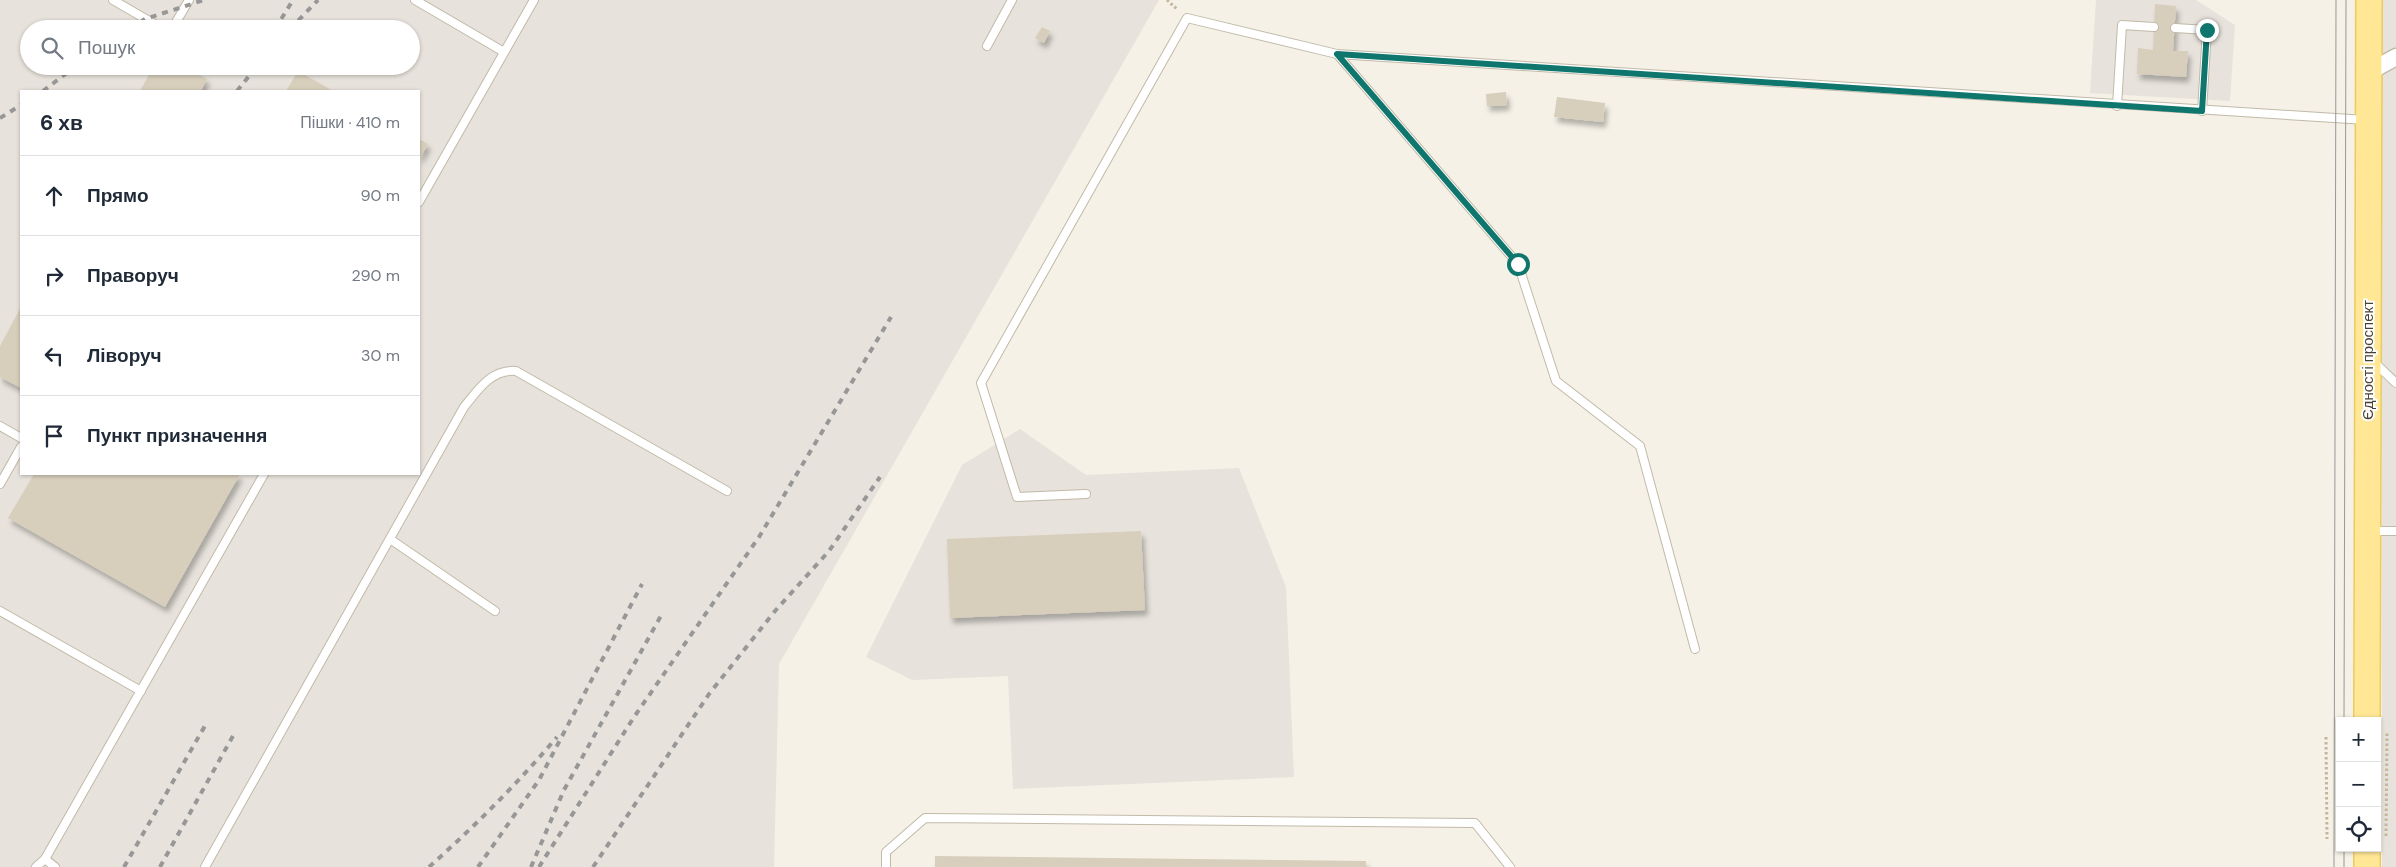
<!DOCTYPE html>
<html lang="uk">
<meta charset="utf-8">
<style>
:root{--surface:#fff;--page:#f2f2f3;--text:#1f2937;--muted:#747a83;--line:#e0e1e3}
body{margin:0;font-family:"DM Sans",sans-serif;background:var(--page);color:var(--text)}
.controls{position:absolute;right:15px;bottom:15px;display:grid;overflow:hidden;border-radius:0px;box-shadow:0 1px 4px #0004}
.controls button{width:45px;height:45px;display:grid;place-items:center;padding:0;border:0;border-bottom:1px solid var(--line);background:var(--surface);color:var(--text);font:25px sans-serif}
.stop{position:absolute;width:15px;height:15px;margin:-11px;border:4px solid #0f766e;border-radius:50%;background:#fff}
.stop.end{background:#0f766e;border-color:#fff;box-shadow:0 1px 5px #0008}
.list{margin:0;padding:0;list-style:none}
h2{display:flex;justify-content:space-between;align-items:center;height:65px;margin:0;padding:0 20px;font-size:21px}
h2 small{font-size:16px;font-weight:400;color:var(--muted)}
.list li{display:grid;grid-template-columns:32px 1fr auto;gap:15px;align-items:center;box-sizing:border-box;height:80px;padding:0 20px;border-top:1px solid var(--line)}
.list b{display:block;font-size:19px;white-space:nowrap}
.list em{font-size:16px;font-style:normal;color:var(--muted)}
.icon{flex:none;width:28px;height:28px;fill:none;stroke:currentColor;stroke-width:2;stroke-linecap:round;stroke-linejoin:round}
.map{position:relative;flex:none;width:2396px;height:867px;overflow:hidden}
.search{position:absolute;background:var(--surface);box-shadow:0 1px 4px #0004;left:20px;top:20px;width:400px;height:55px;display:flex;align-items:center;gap:12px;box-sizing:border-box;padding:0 18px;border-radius:28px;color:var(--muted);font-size:19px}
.panel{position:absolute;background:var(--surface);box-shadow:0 1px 4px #0004;left:20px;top:90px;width:400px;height:385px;border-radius:0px}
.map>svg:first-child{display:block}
.industrial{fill:#e7e2db;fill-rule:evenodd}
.building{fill:#d7cebb;filter:url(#shadow)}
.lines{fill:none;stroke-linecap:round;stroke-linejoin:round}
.service-casing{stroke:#c1baa8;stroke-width:10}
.minor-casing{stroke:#c1baa8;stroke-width:19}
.primary-casing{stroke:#ecca5d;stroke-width:28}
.path{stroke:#c4b799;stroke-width:3;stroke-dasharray:2.5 2.5;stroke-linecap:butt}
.service{stroke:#fff;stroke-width:8}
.minor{stroke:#fff;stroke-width:16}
.primary{stroke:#ffe795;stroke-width:25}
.tram{stroke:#979797;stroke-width:1}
.rail{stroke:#979797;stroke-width:4;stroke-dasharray:6 6;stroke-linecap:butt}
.route{stroke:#0f766e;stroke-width:6}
.labels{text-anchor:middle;stroke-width:4;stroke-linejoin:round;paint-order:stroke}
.street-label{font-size:15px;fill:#484235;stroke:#fff}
</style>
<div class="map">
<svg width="2396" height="867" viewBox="0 0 2396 867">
<defs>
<filter id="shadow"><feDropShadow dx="3" dy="5.5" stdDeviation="2.5" flood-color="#0004"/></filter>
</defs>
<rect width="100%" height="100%" fill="#f5f1e7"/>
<!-- industrial -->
<g class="industrial">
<path d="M0 0H1159L779 664 774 867H0ZM29 29H411V66H29ZM21 91H419V474H21Z"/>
<polygon points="2096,0 2196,0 2235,25 2230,101 2090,93"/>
<rect x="2382" y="0" width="14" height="867"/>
<polygon points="1020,429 1086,475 1239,468 1286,587 1294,777 1013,789 1008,676 912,680 866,657 962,465"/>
</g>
<!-- building -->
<g class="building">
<polygon points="2155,4 2176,6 2173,51 2188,51 2186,77 2137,74 2138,48 2153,50"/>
<polygon points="1042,27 1050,31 1044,43 1035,38"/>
<polygon points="154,66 184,66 207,79 201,91 140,91"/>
<polygon points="298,71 333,91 286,91"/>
<polygon points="1506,92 1507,105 1487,106 1486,94"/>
<polygon points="1557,97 1605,103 1603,122 1554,117"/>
<polygon points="419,139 428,144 419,160"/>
<polygon points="21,307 21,388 0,377 0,346"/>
<polygon points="34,474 240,474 165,607 8,518"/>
<polygon points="1141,531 1145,610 950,618 947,539"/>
<polygon points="935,856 1366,861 1366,867 935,867"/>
</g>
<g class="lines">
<defs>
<g id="service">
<polyline points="113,0 163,29"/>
<polyline points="415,0 504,52"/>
<polyline points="2175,28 2207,30 2202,111"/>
<polyline points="172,29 189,0"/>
<polyline points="987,46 1012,0"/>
<polyline points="1337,54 1518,264 1556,381 1640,446 1695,649"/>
<polyline points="2117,106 2122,25 2154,27"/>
<polyline points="419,202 534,0"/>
<polyline points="2374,362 2396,383"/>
<polyline points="0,426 21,438"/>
<polyline points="0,484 21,447"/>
<polyline points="1086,494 1017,497 981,383 1187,18 1337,54 2366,120"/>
<polyline points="2370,531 2396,531"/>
<polyline points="390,539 495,611"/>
<polyline points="0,611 141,691"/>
<polyline points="45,859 55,867"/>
<polyline points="36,867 45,859 264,474"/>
<path d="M205 867 464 407C478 390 491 369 516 371L727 491"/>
<polyline points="886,867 886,852 925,818 1475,823 1510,867"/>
</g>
<polyline id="minor" points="2369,72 2396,57"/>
<g id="primary">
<polyline points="2367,721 2369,0"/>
<polyline points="2367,848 2367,867"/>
</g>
</defs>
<!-- service casing -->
<use href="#service" class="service-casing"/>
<!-- minor casing -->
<use href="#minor" class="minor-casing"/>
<!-- primary casing -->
<use href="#primary" class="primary-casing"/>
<!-- path -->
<g class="path">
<polyline points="1167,0 1178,10"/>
<polyline points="2326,737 2327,839"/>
<polyline points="2386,836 2387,733"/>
</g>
<!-- service -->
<use href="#service" class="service"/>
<!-- minor -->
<use href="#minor" class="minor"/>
<!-- primary -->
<use href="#primary" class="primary"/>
<!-- tram -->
<g class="tram">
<polyline points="2344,721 2346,0"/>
<polyline points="2334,867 2336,0"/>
<polyline points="2344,867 2344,848"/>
</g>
<!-- rail -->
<g class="rail">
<polyline points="130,29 145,19 204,0"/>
<polyline points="275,29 293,0"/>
<polyline points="290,29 318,0"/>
<polyline points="43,91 76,66"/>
<polyline points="237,91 257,66"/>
<polyline points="0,118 21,105"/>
<polyline points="124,867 206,724"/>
<polyline points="160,867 234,734"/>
<path d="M429 867C475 826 517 784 557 737"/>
<polyline points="478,867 539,780 642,584"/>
<polyline points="531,867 564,790 662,614"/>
<polyline points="539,867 634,717 759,537 891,317"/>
<polyline points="593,867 709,694 775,611 829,551 880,477"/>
</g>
</g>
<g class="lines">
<!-- route -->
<polyline class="route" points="1518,264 1337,54 2202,111 2207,30"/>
</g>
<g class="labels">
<!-- street labels -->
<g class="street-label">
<text transform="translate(2368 360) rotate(-90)" y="5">Єдності проспект</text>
</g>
</g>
</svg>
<div class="controls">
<button>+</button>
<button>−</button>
<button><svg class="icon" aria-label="locate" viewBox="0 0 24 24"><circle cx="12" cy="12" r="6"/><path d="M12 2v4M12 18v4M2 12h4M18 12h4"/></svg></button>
</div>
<div class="stop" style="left:1518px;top:264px"></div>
<div class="stop end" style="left:2207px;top:30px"></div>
<div class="search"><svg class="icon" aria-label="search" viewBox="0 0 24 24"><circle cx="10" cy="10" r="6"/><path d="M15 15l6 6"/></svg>Пошук</div>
<section class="panel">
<h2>6 хв<small>Пішки · 410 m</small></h2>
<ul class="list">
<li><svg class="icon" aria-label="ahead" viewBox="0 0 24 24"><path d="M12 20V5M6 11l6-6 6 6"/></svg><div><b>Прямо</b></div><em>90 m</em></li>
<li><svg class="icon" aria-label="right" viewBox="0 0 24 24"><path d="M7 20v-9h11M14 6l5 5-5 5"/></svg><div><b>Праворуч</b></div><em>290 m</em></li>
<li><svg class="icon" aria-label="left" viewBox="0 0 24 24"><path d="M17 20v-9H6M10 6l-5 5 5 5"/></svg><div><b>Ліворуч</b></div><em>30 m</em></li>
<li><svg class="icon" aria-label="arrive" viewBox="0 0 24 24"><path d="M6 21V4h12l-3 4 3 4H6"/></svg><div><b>Пункт призначення</b></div></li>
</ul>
</section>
</div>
